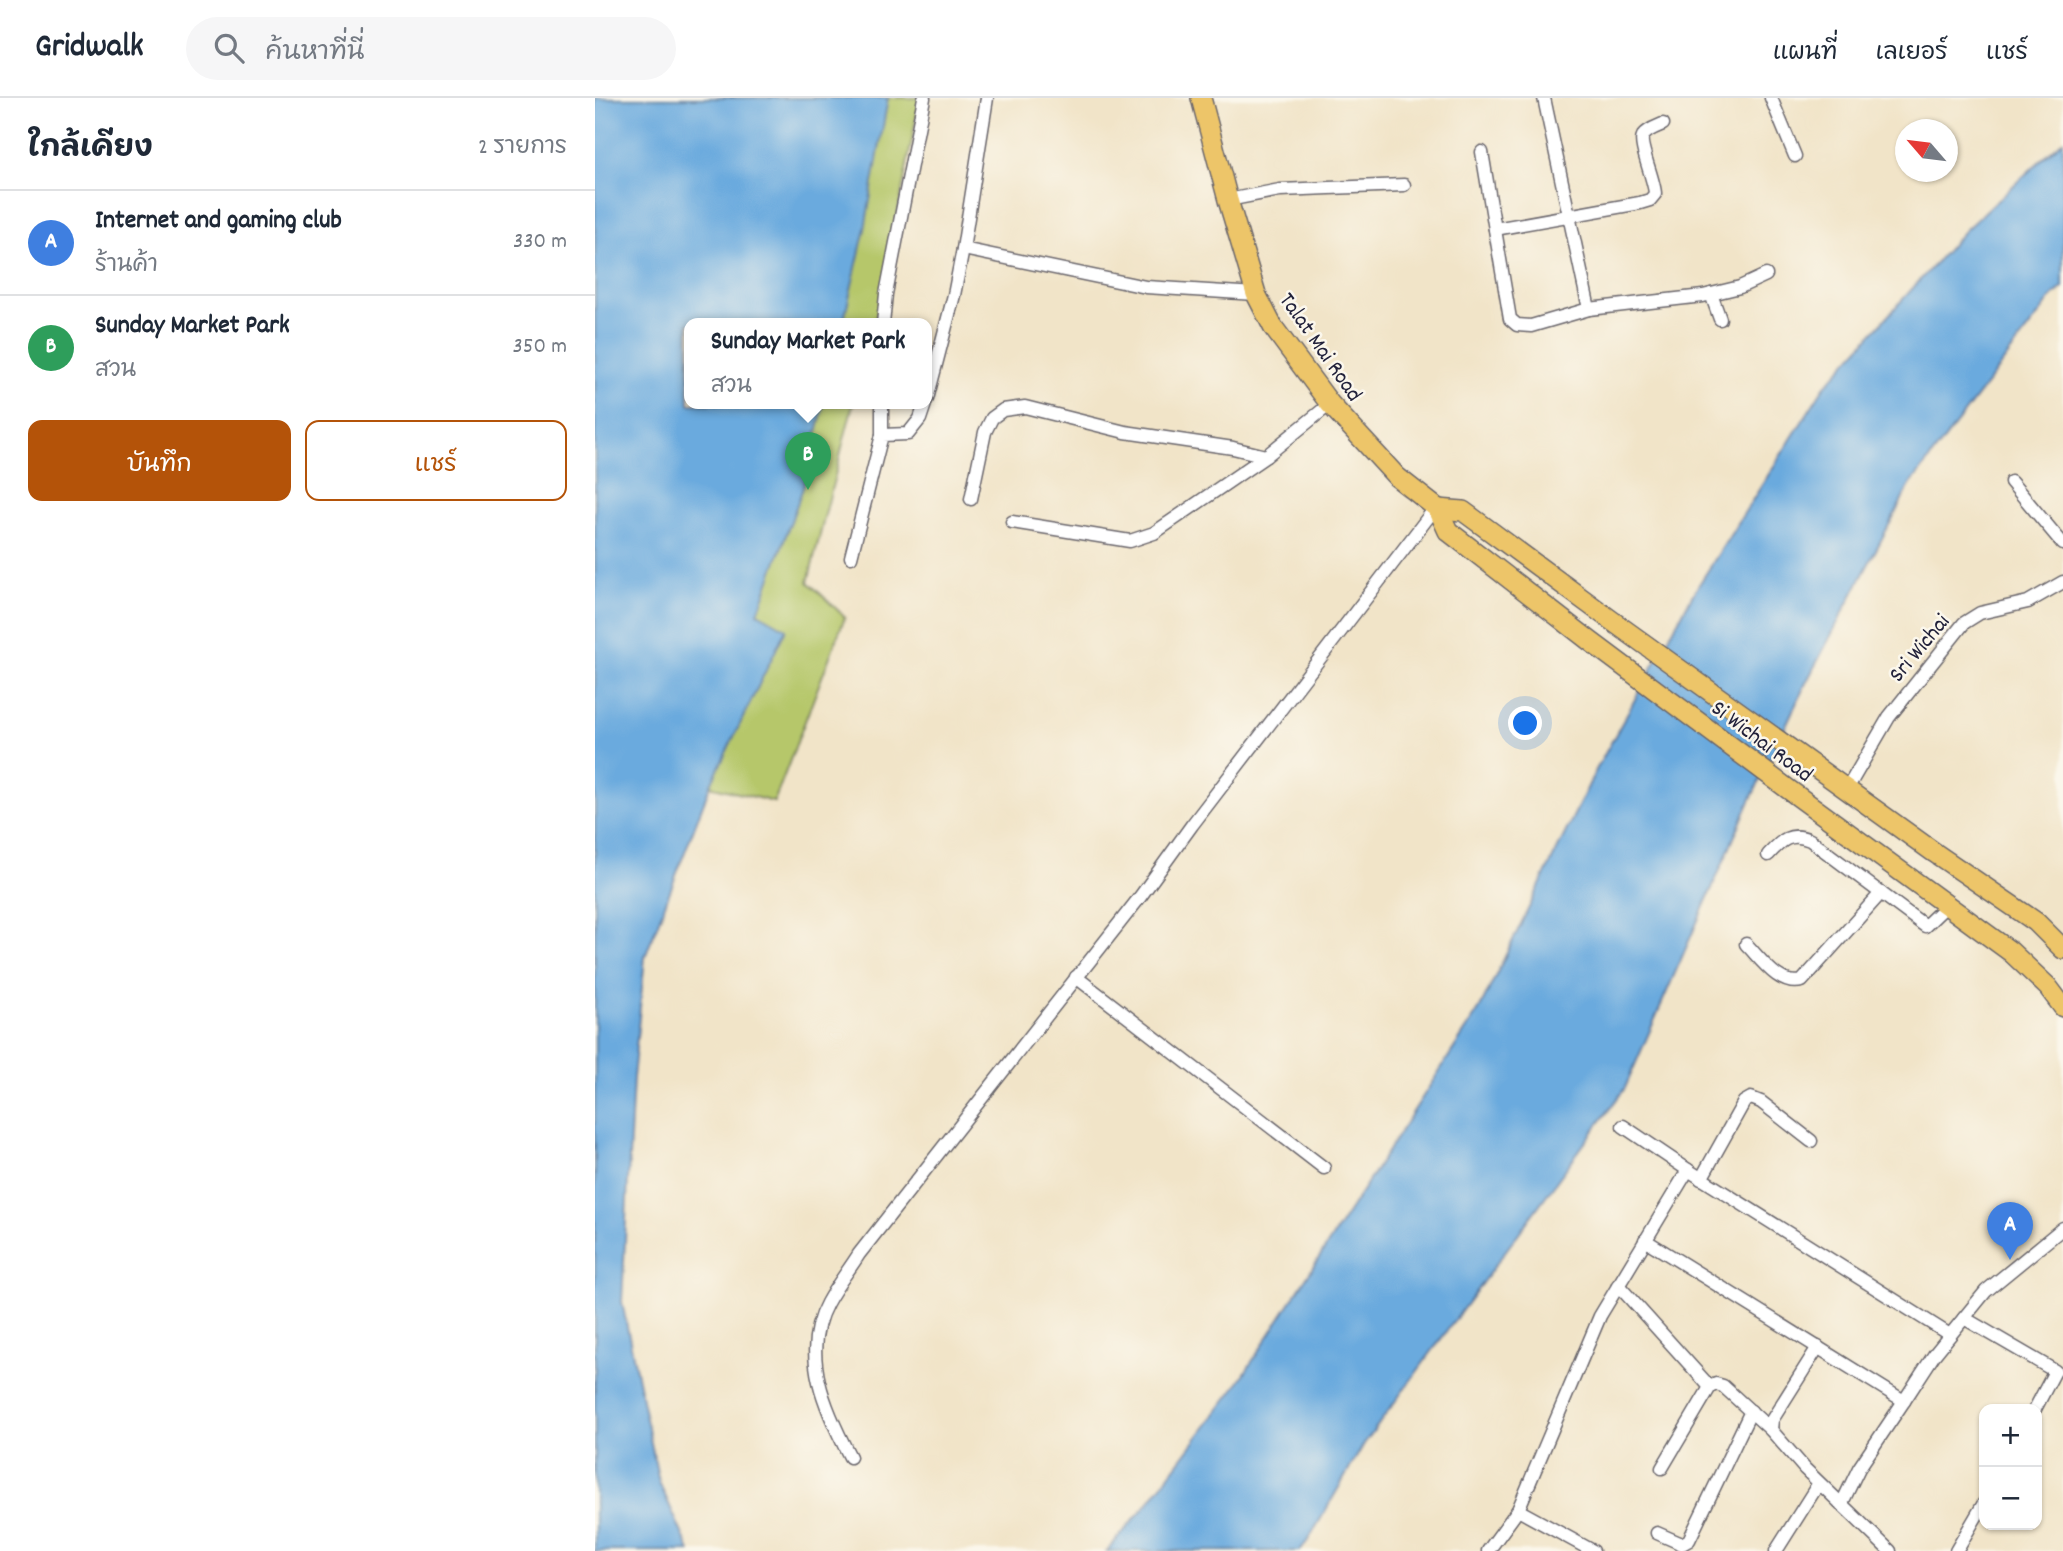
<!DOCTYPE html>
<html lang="th">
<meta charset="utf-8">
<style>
:root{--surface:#fff;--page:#f6f6f7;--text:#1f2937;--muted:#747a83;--line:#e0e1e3;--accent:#b45309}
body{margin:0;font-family:Dekko,"Playpen Sans Thai",sans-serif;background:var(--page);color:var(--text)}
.controls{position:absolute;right:21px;bottom:21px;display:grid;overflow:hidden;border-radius:14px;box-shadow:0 2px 5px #0004}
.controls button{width:63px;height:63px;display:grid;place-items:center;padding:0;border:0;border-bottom:2px solid var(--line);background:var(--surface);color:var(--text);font:35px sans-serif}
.compass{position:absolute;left:1300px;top:21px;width:63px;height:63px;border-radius:50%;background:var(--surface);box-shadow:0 2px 5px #0004;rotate:298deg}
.you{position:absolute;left:931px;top:626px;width:24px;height:24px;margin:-18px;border:5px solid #fff;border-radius:50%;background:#1a73e8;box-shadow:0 0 0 10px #1a73e833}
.badge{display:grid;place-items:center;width:46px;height:46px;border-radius:50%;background:var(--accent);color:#fff;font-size:23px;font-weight:700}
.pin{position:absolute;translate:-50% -58px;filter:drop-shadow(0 2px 4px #0008)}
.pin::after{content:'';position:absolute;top:37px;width:24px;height:21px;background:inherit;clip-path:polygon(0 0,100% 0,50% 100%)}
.popup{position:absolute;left:89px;top:220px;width:248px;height:91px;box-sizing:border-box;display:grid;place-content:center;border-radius:14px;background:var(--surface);filter:drop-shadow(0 2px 5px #0005);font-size:23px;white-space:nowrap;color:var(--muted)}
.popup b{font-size:26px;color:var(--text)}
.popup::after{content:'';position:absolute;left:50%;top:100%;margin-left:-14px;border:14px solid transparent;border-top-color:var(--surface)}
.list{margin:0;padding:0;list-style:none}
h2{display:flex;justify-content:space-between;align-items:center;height:91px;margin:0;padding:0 28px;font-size:30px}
h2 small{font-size:23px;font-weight:400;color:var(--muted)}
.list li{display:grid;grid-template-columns:46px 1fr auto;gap:21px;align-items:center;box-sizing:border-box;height:105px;padding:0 28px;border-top:2px solid var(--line)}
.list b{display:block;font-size:26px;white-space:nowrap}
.list p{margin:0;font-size:23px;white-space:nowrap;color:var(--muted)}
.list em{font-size:23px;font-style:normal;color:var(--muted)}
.actions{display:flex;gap:14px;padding:21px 28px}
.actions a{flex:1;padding:16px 0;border:2px solid var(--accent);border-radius:14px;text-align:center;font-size:24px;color:var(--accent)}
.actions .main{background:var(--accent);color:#fff}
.icon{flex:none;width:38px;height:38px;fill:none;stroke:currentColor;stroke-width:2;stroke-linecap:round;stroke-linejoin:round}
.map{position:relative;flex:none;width:1468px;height:1453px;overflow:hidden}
header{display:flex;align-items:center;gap:42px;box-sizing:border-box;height:98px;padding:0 35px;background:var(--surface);border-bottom:2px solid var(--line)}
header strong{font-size:33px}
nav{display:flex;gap:38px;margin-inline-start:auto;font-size:24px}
.search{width:490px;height:63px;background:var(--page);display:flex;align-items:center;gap:18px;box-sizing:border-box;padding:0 24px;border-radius:38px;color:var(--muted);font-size:26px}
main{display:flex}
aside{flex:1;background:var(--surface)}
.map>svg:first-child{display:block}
.green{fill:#b6c76a;stroke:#6c7452;stroke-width:2}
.water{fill:#6aaade;stroke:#46668c;stroke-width:2}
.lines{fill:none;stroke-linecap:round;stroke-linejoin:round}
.minor-casing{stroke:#6a666c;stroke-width:15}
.primary-casing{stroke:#6a666c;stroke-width:22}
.minor{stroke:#fff;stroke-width:12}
.primary{stroke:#edc569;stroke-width:19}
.labels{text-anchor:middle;stroke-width:5;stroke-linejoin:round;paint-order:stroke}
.street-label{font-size:23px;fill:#22223b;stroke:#fbf7ec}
</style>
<header>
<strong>Gridwalk</strong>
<div class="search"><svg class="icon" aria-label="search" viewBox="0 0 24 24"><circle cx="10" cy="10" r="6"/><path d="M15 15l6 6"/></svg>ค้นหาที่นี่</div>
<nav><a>แผนที่</a><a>เลเยอร์</a><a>แชร์</a></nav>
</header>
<main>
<aside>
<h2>ใกล้เคียง<small>2 รายการ</small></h2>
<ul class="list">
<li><span class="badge" style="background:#3f7fe0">A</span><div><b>Internet and gaming club</b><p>ร้านค้า</p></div><em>330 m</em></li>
<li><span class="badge" style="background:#2e9e5b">B</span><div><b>Sunday Market Park</b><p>สวน</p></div><em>350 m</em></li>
</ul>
<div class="actions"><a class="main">บันทึก</a><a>แชร์</a></div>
</aside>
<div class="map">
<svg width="1468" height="1453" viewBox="0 0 1468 1453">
<rect width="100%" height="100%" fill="#fbf7ec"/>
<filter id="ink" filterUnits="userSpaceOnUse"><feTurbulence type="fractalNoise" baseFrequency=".0143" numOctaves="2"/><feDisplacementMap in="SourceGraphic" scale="14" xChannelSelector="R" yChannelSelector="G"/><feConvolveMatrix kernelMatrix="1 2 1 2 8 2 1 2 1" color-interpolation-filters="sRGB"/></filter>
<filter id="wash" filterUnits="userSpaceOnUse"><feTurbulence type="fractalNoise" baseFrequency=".00686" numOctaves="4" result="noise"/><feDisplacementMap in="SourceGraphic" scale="28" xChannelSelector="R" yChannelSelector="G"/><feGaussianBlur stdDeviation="1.57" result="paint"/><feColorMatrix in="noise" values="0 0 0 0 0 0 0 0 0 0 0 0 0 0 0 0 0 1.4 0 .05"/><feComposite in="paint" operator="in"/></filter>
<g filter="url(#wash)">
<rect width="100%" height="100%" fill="#f1e4c8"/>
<!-- green -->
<g class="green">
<polygon points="278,0 325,0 290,182 279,226 232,226"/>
<polygon points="215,306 258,306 213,484 250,519 179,704 115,688 178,534 149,521"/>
</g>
<!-- water -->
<g class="water">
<polygon points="0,0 293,0 270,131 248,226 94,226 94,306 229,306 209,387 163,515 191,531 115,688 50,859 38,980 27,1204 64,1384 95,1453 0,1453"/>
<polygon points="1468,42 1468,189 1458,198 1315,387 1211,585 1154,705 1030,990 769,1346 714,1441 705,1453 512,1453 554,1404 642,1287 885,910 1001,672 1098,496 1229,289 1370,132"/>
</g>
</g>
<g filter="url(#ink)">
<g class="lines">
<defs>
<g id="minor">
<polyline points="949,0 994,211"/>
<polyline points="1176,0 1200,58"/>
<polyline points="887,54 915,221 922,227 936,228 994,211 1108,198 1145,189 1171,177"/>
<polyline points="633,102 685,92 809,87"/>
<path d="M900 131 1045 105 1055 102 1060 96C1060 83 1043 46 1048 38 1052 32 1061 29 1068 26"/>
<polyline points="368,151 551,189 661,196"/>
<polyline points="1116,196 1125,221"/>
<polyline points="288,226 291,196 329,0"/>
<polyline points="332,301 359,197 368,151 392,0"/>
<polyline points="287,337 287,306"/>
<polyline points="1416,384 1468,446"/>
<polyline points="376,401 390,334 397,320 408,312 430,309 530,334 638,350 671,358"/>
<polyline points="417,424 535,443 559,435 671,358 735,306"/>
<polyline points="256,459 287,337 313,336 325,321 330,306"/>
<polyline points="1252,691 1294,619 1369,525 1385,515 1433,504 1468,484"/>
<path d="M1173 757C1186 743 1195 733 1215 742L1330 828 1352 807"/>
<path d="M1151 846C1166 861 1184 889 1207 883L1286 795"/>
<polyline points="481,879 729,1070"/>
<polyline points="1028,1028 1093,1072"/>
<polyline points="1106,1081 1144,1013 1149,1004 1156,1000 1166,1004 1216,1043"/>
<polyline points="1050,1142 1309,1303"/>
<polyline points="1023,1187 1115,1289"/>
<polyline points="1369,1220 1460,1273 1440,1311"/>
<polyline points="1176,1332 1177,1322 1223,1249"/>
<path d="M255 1359C231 1313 204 1256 232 1205 241 1188 254 1172 264 1156L545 799 597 727 841 409"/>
<polyline points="1067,1370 1115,1289 1121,1286 1128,1288 1176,1332 1210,1371 1295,1453"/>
<polyline points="1246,1407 1264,1370 1309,1303 1339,1257 1369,1220 1391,1193 1468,1130"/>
<polyline points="923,1412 998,1453"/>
<polyline points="1062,1435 1087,1446 1094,1442 1156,1313"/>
<polyline points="893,1453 923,1412 1005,1218 1093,1072 1355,1237"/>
<polyline points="1181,1453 1224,1385"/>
<polyline points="1361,1453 1389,1405"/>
</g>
<g id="primary">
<polyline points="606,0 633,102 661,196 678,229 735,306 802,379 843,411 853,433 995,543 1193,691 1416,854 1453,889 1468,909"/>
<polyline points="843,411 868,413 1016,522 1340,755 1441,824 1468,851"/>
</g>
</defs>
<!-- minor casing -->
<use href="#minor" class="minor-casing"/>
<!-- primary casing -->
<use href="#primary" class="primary-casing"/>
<!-- minor -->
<use href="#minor" class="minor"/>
<!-- primary -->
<use href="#primary" class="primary"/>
</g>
</g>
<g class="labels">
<!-- street labels -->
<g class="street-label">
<text transform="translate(727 248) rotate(55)" y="8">Talat Mai Road</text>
<text transform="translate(1323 549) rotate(-50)" y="8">Sri Wichai</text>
<text transform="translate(1168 642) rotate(37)" y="8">Si Wichai Road</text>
</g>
</g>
</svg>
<div class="controls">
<button>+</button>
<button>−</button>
</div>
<svg class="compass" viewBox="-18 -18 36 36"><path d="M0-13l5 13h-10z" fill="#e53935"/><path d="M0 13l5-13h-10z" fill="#747a83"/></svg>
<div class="you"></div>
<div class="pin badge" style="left:1415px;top:1162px;background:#3f7fe0">A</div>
<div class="pin badge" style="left:213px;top:392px;background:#2e9e5b">B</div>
<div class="popup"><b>Sunday Market Park</b>สวน</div>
</div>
</main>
